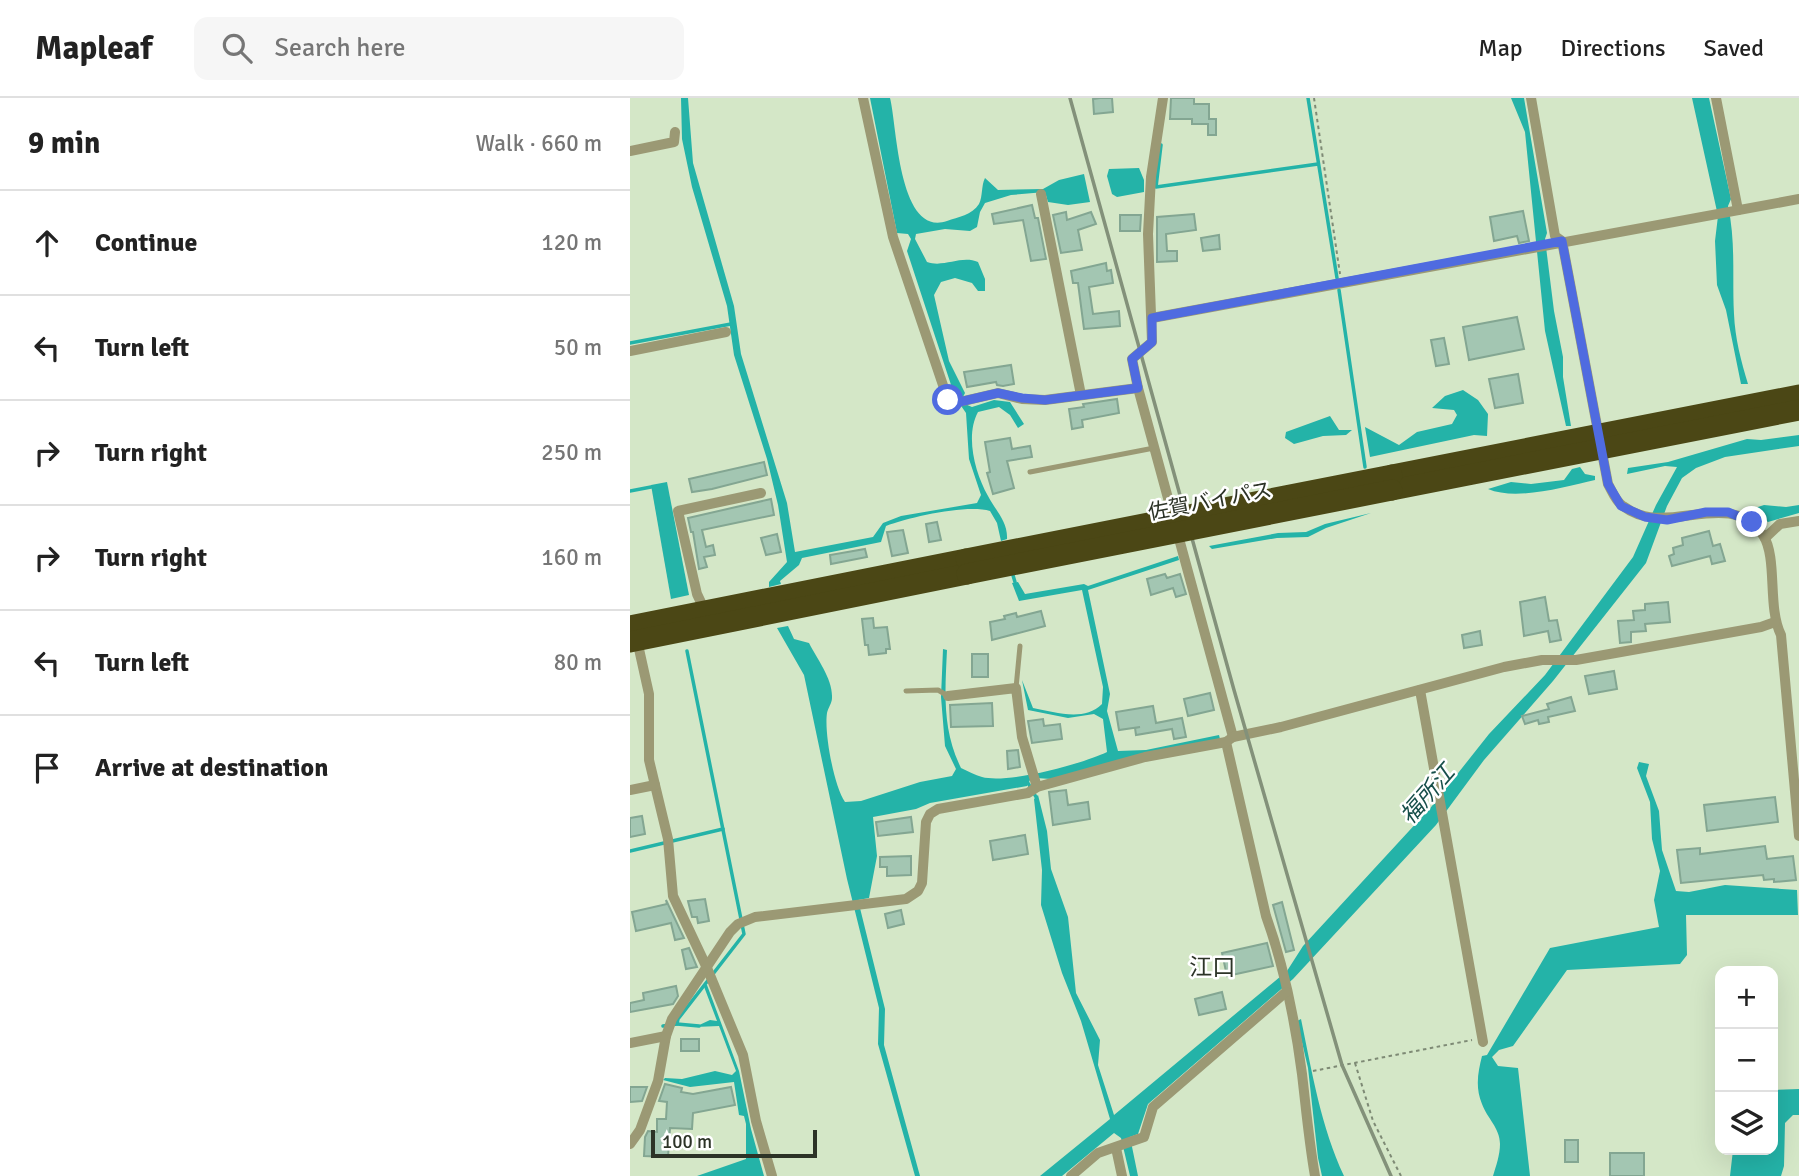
<!DOCTYPE html>
<meta charset="utf-8">
<style>
:root{--surface:#fff;--page:#f6f6f6;--text:#222;--muted:#767676;--line:#e0e0e0}
body{margin:0;font-family:Signika,"Noto Sans JP",sans-serif;background:var(--page);color:var(--text)}
.controls{position:absolute;right:21px;bottom:21px;display:grid;overflow:hidden;border-radius:14px;box-shadow:0 7px 28px #0002}
.controls button{width:63px;height:63px;display:grid;place-items:center;padding:0;border:0;border-bottom:2px solid var(--line);background:var(--surface);color:var(--text);font:35px sans-serif}
.scale{position:absolute;left:21px;bottom:18px;width:166px;box-sizing:border-box;padding-left:7px;border:4px solid #2c3327;border-top:0;font-size:19px;line-height:24px;white-space:nowrap;color:#2c3327;-webkit-text-stroke:5px #fff;paint-order:stroke}
.stop{position:absolute;width:21px;height:21px;margin:-16px;border:5px solid #4f6be0;border-radius:50%;background:#fff}
.stop.end{background:#4f6be0;border-color:#fff;box-shadow:0 2px 7px #0008}
.list{margin:0;padding:0;list-style:none}
h2{display:flex;justify-content:space-between;align-items:center;height:91px;margin:0;padding:0 28px;font-size:30px}
h2 small{font-size:23px;font-weight:400;color:var(--muted)}
.list li{display:grid;grid-template-columns:46px 1fr auto;gap:21px;align-items:center;box-sizing:border-box;height:105px;padding:0 28px;border-top:2px solid var(--line)}
.list b{display:block;font-size:26px;white-space:nowrap}
.list em{font-size:23px;font-style:normal;color:var(--muted)}
.icon{flex:none;width:38px;height:38px;fill:none;stroke:currentColor;stroke-width:2;stroke-linecap:round;stroke-linejoin:round}
.map{position:relative;flex:none;width:1169px;height:1078px;overflow:hidden}
header{display:flex;align-items:center;gap:42px;box-sizing:border-box;height:98px;padding:0 35px;background:var(--surface);border-bottom:2px solid var(--line)}
header strong{font-size:33px}
nav{display:flex;gap:38px;margin-inline-start:auto;font-size:24px}
.search{width:490px;height:63px;background:var(--page);display:flex;align-items:center;gap:18px;box-sizing:border-box;padding:0 24px;border-radius:14px;color:var(--muted);font-size:26px}
main{display:flex}
aside{flex:1;background:var(--surface)}
.map>svg:first-child{display:block}
.water{fill:#24b3a8}
.lines{fill:none;stroke-linecap:round;stroke-linejoin:round}
.stream{stroke:#24b3a8;stroke-width:3.5}
.building{fill:#a3c6b2;stroke:#83a692;stroke-width:2}
.path{stroke:#7e8a75;stroke-width:2;stroke-dasharray:3.5 3.5;stroke-linecap:butt}
.lane{stroke:#9b9974;stroke-width:5}
.street{stroke:#9b9974;stroke-width:10}
.highway{stroke:#4b4715;stroke-width:21}
.rail{stroke:#83917a;stroke-width:3.5}
.highway-bridge{stroke:#4b4715;stroke-width:21}
.route{stroke:#4f6be0;stroke-width:9}
.labels{text-anchor:middle;stroke-width:5;stroke-linejoin:round;paint-order:stroke}
.street-label{font-size:21px;fill:#2c3327;stroke:#fff}
.water-label{font-size:23px;font-style:italic;fill:#174f4a;stroke:#fff}
.neighbourhood-label{font-size:23px;fill:#2c3327;stroke:#fff}
</style>
<header>
<strong>Mapleaf</strong>
<div class="search"><svg class="icon" aria-label="search" viewBox="0 0 24 24"><circle cx="10" cy="10" r="6"/><path d="M15 15l6 6"/></svg>Search here</div>
<nav><a>Map</a><a>Directions</a><a>Saved</a></nav>
</header>
<main>
<aside>
<h2>9 min<small>Walk · 660 m</small></h2>
<ul class="list">
<li><svg class="icon" aria-label="ahead" viewBox="0 0 24 24"><path d="M12 20V5M6 11l6-6 6 6"/></svg><div><b>Continue</b></div><em>120 m</em></li>
<li><svg class="icon" aria-label="left" viewBox="0 0 24 24"><path d="M17 20v-9H6M10 6l-5 5 5 5"/></svg><div><b>Turn left</b></div><em>50 m</em></li>
<li><svg class="icon" aria-label="right" viewBox="0 0 24 24"><path d="M7 20v-9h11M14 6l5 5-5 5"/></svg><div><b>Turn right</b></div><em>250 m</em></li>
<li><svg class="icon" aria-label="right" viewBox="0 0 24 24"><path d="M7 20v-9h11M14 6l5 5-5 5"/></svg><div><b>Turn right</b></div><em>160 m</em></li>
<li><svg class="icon" aria-label="left" viewBox="0 0 24 24"><path d="M17 20v-9H6M10 6l-5 5 5 5"/></svg><div><b>Turn left</b></div><em>80 m</em></li>
<li><svg class="icon" aria-label="arrive" viewBox="0 0 24 24"><path d="M6 21V4h12l-3 4 3 4H6"/></svg><div><b>Arrive at destination</b></div></li>
</ul>
</aside>
<div class="map">
<svg width="1169" height="1078" viewBox="0 0 1169 1078">
<rect width="100%" height="100%" fill="#d4e7c7"/>
<!-- water -->
<g class="water">
<path d="M51 0H58L63 65 104 208 111 256 157 405 165 454 243 439 253 425 271 418 347 405 351 397 339 361 336 315 325 299 277 153 281 141 278 136 267 135 240 0H260C267 26 268 140 317 123 328 119 342 117 349 106 353 98 351 88 355 80L368 92 413 91 429 82 454 76 460 104 438 107 418 104 415 94 381 97 355 105 350 114 347 129 340 133 315 131 286 136 285 141 297 164C314 170 331 157 348 164L355 181V193H348L342 185 325 180 311 184 304 197 319 263 335 295 333 299 335 306 342 309 364 302 380 304 394 326 388 330 380 317 369 309 348 314C335 338 345 375 358 398 366 413 378 424 377 441L371 443 367 425 360 413C337 406 280 419 256 428L251 444 172 460 169 467 150 483 151 486 139 489V484L157 464 148 407 137 361 104 257 97 208 62 89 52 41Z"/>
<polygon points="881,0 894,0 917,135 915,141 924,213 933,259 933,279 941,328 936,328 915,233 895,34"/>
<path d="M1062 0H1079L1101 101 1098 108C1106 144 1102 180 1104 216 1105 240 1111 263 1118 286H1111L1096 212 1087 187 1085 143 1088 118Z"/>
<polygon points="509,70 514,82 514,94 487,99 482,96 477,78 479,71"/>
<polygon points="833,292 848,302 858,316 857,338 844,337 740,359 735,329 769,347 787,334 822,326 827,317 824,312 802,310 815,298"/>
<polygon points="700,318 709,332 722,332 716,337 693,338 664,346 655,340 656,334"/>
<polygon points="1169,337 1169,348 1095,359 1066,370 1052,380 1037,408 1016,465 923,583 854,662 806,727 663,881 518,1006 508,1036 500,1039 508,1078 500,1078 491,1040 484,1035 432,1078 410,1078 480,1021 451,923 432,875 411,807 412,772 404,701 408,697 417,733 421,771 438,819 446,895 470,942 468,967 484,1017 657,873 673,848 802,708 859,636 915,577 1003,459 1026,407 1047,369 1035,368 997,376 998,370 1038,364 1117,341 1131,342"/>
<path d="M950 369 955 376 965 378V382C935 389 886 403 858 391L881 384 901 386 934 382 942 371Z"/>
<polygon points="37,384 59,497 41,501 21,387"/>
<polygon points="1134,407 1156,409 1169,407 1169,415 1138,424 1122,411"/>
<polygon points="741,415 696,430 678,439 647,440 582,451 579,448 648,435 676,434 695,426"/>
<path d="M548 458 549 462 458 492 480 596 477 613 488 653 516 652 589 637 590 641 421 681 406 680 400 682 397 688 300 705 286 711 243 719 247 758 239 800 228 802 255 911 254 947 290 1078H285L248 946 249 910 217 781 174 577 147 530 158 528 164 541 179 545C187 561 203 581 202 600 202 605 198 610 197 615 194 635 204 688 215 704L231 703 290 684 322 678 326 671 315 648 311 599 313 551 317 552C315 595 312 631 331 670 338 673 345 677 352 679 378 686 452 666 477 654L473 621 464 616 438 620 398 612 392 582 403 610C425 614 454 624 472 606L473 589 452 492 389 503 382 485 388 484 395 496 454 486 458 488Z"/>
<path d="M1009 664 1019 666 1016 678 1029 713 1032 752 1046 793 1059 794 1095 787 1167 792 1168 817H1056L1057 857 1050 866 937 872 883 948 869 952 862 959 868 968 888 970 900 1078H863C866 1068 870 1057 870 1046 870 1030 857 1020 852 1006 845 989 848 974 852 958L857 957 920 850 1029 829 1024 802 1030 773 1022 741 1020 704 1007 670Z"/>
<polygon points="73,886 77,887 109,973 121,1031 134,1078 67,1078 116,1061 116,1026 114,1018 109,1017 104,984 60,989 33,982 35,980 52,981 85,973 102,977 106,973 89,928 65,929 80,922 87,923"/>
<path d="M671 921C682 974 691 1029 714 1078H692L688 1060 678 970 667 923Z"/>
<polygon points="1169,991 1169,1017 1163,1017 1155,1025 1154,1068 1151,1078 1100,1078 1103,1052 1143,1052 1143,992"/>
</g>
<g class="lines">
<!-- stream -->
<g class="stream">
<polyline points="678,0 707,180"/>
<polyline points="531,47 526,89 688,66"/>
<polyline points="709,192 735,369"/>
<polyline points="0,245 101,226"/>
<polyline points="0,393 21,389"/>
<polyline points="382,474 385,484"/>
<polyline points="398,685 406,699"/>
<polyline points="0,753 93,731"/>
<polyline points="47,926 69,928"/>
<polyline points="33,928 47,926 48,921 114,836 57,553"/>
</g>
</g>
<!-- building -->
<g class="building">
<polygon points="470,0 482,0 483,14 464,16 463,1"/>
<polygon points="541,0 564,0 564,6 579,6 579,21 586,21 586,37 578,37 578,26 562,26 562,21 540,21"/>
<polygon points="402,107 405,120 408,120 416,161 401,163 393,122 364,126 362,116"/>
<polygon points="893,113 899,143 889,145 887,138 864,143 860,119"/>
<polygon points="436,114 437,122 461,114 466,126 448,132 452,152 431,155 423,117"/>
<polygon points="564,116 566,132 536,136 537,153 547,153 547,163 527,164 527,119"/>
<polygon points="490,117 511,117 510,133 490,133"/>
<polygon points="589,137 590,151 573,153 571,140"/>
<polygon points="476,165 477,173 481,172 483,185 459,189 463,216 489,213 490,228 454,231 448,185 443,185 441,173"/>
<polygon points="887,219 894,251 839,262 833,229"/>
<polygon points="814,240 819,266 806,268 801,242"/>
<polygon points="381,267 384,286 373,288 367,287 366,284 337,289 334,274"/>
<polygon points="888,276 893,305 865,310 859,281"/>
<polygon points="487,301 489,315 452,322 453,329 442,331 439,311 454,309 453,306"/>
<polygon points="380,340 382,351 400,348 402,359 377,363 384,390 363,396 357,375 360,374 355,344"/>
<polygon points="134,364 137,377 82,391 62,394 59,381"/>
<polygon points="141,401 144,417 72,432 76,449 83,447 85,457 74,459 77,469 69,471 63,434 61,434 58,420"/>
<polygon points="307,424 311,442 299,444 296,426"/>
<polygon points="273,432 278,455 262,458 257,434"/>
<polygon points="1079,433 1083,448 1090,446 1095,463 1082,466 1080,458 1042,468 1039,458 1044,456 1043,450 1053,447 1052,440"/>
<polygon points="147,436 151,454 136,457 131,440"/>
<polygon points="235,451 237,459 201,466 200,457"/>
<polygon points="535,476 537,480 550,476 556,496 546,499 543,490 521,497 517,481"/>
<polygon points="915,499 919,523 927,522 931,542 920,544 918,533 894,538 890,504"/>
<polygon points="1038,504 1040,524 1015,526 1016,533 1001,534 1001,544 990,545 988,523 1004,522 1003,513 1015,512 1015,506"/>
<polygon points="411,513 415,528 362,542 360,524 375,521 374,518 386,515 387,519"/>
<polygon points="243,520 244,530 257,529 260,551 256,551 256,555 239,557 238,547 235,547 232,521"/>
<polygon points="850,533 852,547 834,550 832,537"/>
<rect x="342" y="556" width="16" height="23"/>
<polygon points="984,573 987,591 959,596 955,578"/>
<polygon points="580,595 584,612 558,618 554,601"/>
<polygon points="941,599 945,613 918,619 919,624 909,626 908,622 895,626 892,618 919,611 917,606"/>
<polygon points="362,605 363,628 321,629 320,607"/>
<polygon points="523,608 526,625 552,620 556,639 544,641 542,631 506,637 505,630 510,629 489,632 486,614"/>
<polygon points="413,621 414,628 430,626 432,641 402,645 398,623"/>
<polygon points="388,652 390,669 378,671 377,653"/>
<polygon points="436,692 438,707 458,704 460,721 423,727 419,694"/>
<polygon points="1145,699 1148,724 1077,733 1074,707"/>
<polygon points="12,718 15,736 0,739 0,720"/>
<polygon points="281,719 283,734 248,738 246,724"/>
<polygon points="395,737 398,756 363,762 360,743"/>
<polygon points="1135,748 1137,761 1163,758 1166,782 1144,784 1144,781 1134,782 1133,777 1051,785 1047,752 1070,750 1070,756"/>
<polygon points="281,758 281,777 257,778 257,769 250,769 250,759"/>
<polygon points="75,801 79,823 68,825 67,819 62,819 58,803"/>
<polygon points="36,802 54,840 45,842 41,825 6,833 2,814 37,806"/>
<polygon points="652,804 664,852 656,854 643,807"/>
<polygon points="271,812 274,826 258,830 255,816"/>
<polygon points="637,845 643,868 597,878 592,855"/>
<polygon points="59,850 67,869 56,871 52,852"/>
<polygon points="46,888 48,898 43,906 0,914 0,905 14,902 13,895"/>
<polygon points="592,894 596,911 569,917 565,901"/>
<rect x="51" y="941" width="18" height="12"/>
<polygon points="35,986 52,990 51,994 63,996 101,989 105,1007 63,1015 62,1031 40,1030 38,1059 14,1058 15,1039 18,1033 27,1034 27,1021 36,1021 37,1004 29,1003"/>
<polygon points="0,989 17,989 12,1003 0,1004"/>
<rect x="935" y="1042" width="13" height="22"/>
<rect x="980" y="1055" width="34" height="23"/>
</g>
<g class="lines">
<!-- path -->
<g class="path">
<polyline points="684,0 710,176"/>
<polyline points="725,965 743,1023 771,1078"/>
<polyline points="683,973 842,942"/>
</g>
<!-- lane -->
<g class="lane">
<polyline points="400,374 524,350"/>
<polyline points="386,590 390,548"/>
<polyline points="276,593 308,592 318,598"/>
</g>
<!-- street -->
<g class="street">
<polyline points="233,0 263,139 318,302 325,305 368,295 392,301 415,302 508,290"/>
<polyline points="533,0 521,79 518,136 522,244 502,261 508,290 603,639"/>
<path d="M901 0 925 138 932 143 978 386C982 393 986 404 993 408 1037 442 1097 387 1133 437 1148 460 1137 509 1151 537L1169 738"/>
<polyline points="1086,0 1108,112"/>
<polyline points="0,53 44,44 45,34"/>
<polyline points="411,96 451,297"/>
<polyline points="522,220 1169,101"/>
<polyline points="0,253 96,234"/>
<polyline points="1135,440 1150,426 1169,423"/>
<polyline points="75,513 67,496 48,413 131,395"/>
<polyline points="7,542 19,596 19,662 38,741 43,798 77,870 113,957 126,1023 142,1078"/>
<polyline points="790,592 853,944"/>
<polyline points="318,598 386,590 392,639 407,689"/>
<path d="M596 644 636 818C654 868 665 923 672 976 676 1010 679 1044 685 1078"/>
<polyline points="0,692 25,687"/>
<polyline points="0,945 36,938"/>
<polyline points="0,1046 10,1032 28,983 36,938 42,921 100,834 108,826 125,819 276,801 288,793 292,785 296,724 300,716 308,711 398,695 407,689 515,659 596,644 603,639 651,629 874,569 912,562 946,562 1131,529 1145,524"/>
<polyline points="486,1050 492,1078"/>
<polyline points="441,1078 468,1055 514,1039 523,1009 656,894"/>
</g>
<!-- highway -->
<g class="highway">
<polyline points="762,377 1169,297"/>
<polyline points="762,392 1169,312"/>
<polyline points="0,528 336,461"/>
<polyline points="0,544 337,476"/>
</g>
<!-- rail -->
<polyline class="rail" points="440,0 604,592 712,967 761,1078"/>
<!-- highway-bridge -->
<g class="highway-bridge">
<polyline points="336,461 762,377"/>
<polyline points="337,476 762,392"/>
</g>
</g>
<g class="lines">
<!-- route -->
<polyline class="route" points="318,302 325,305 368,295 392,300 415,302 508,290 502,261 522,244 522,220 932,143 978,386 991,408 1015,419 1037,422 1076,414 1098,414 1122,424"/>
</g>
<g class="labels">
<!-- street labels -->
<g class="street-label">
<text transform="translate(580 403) rotate(-11)" y="7">佐賀バイパス</text>
</g>
<!-- water labels -->
<g class="water-label">
<text transform="translate(797 696) rotate(-49)" y="8">福所江</text>
</g>
<!-- neighbourhood labels -->
<g class="neighbourhood-label">
<text x="582" y="877">江口</text>
</g>
</g>
</svg>
<div class="controls">
<button>+</button>
<button>−</button>
<button><svg class="icon" aria-label="layers" viewBox="0 0 24 24"><path d="M12 4l9 5-9 5-9-5zM3 14l9 5 9-5"/></svg></button>
</div>
<div class="scale">100 m</div>
<div class="stop" style="left:318px;top:302px"></div>
<div class="stop end" style="left:1122px;top:424px"></div>
</div>
</main>
